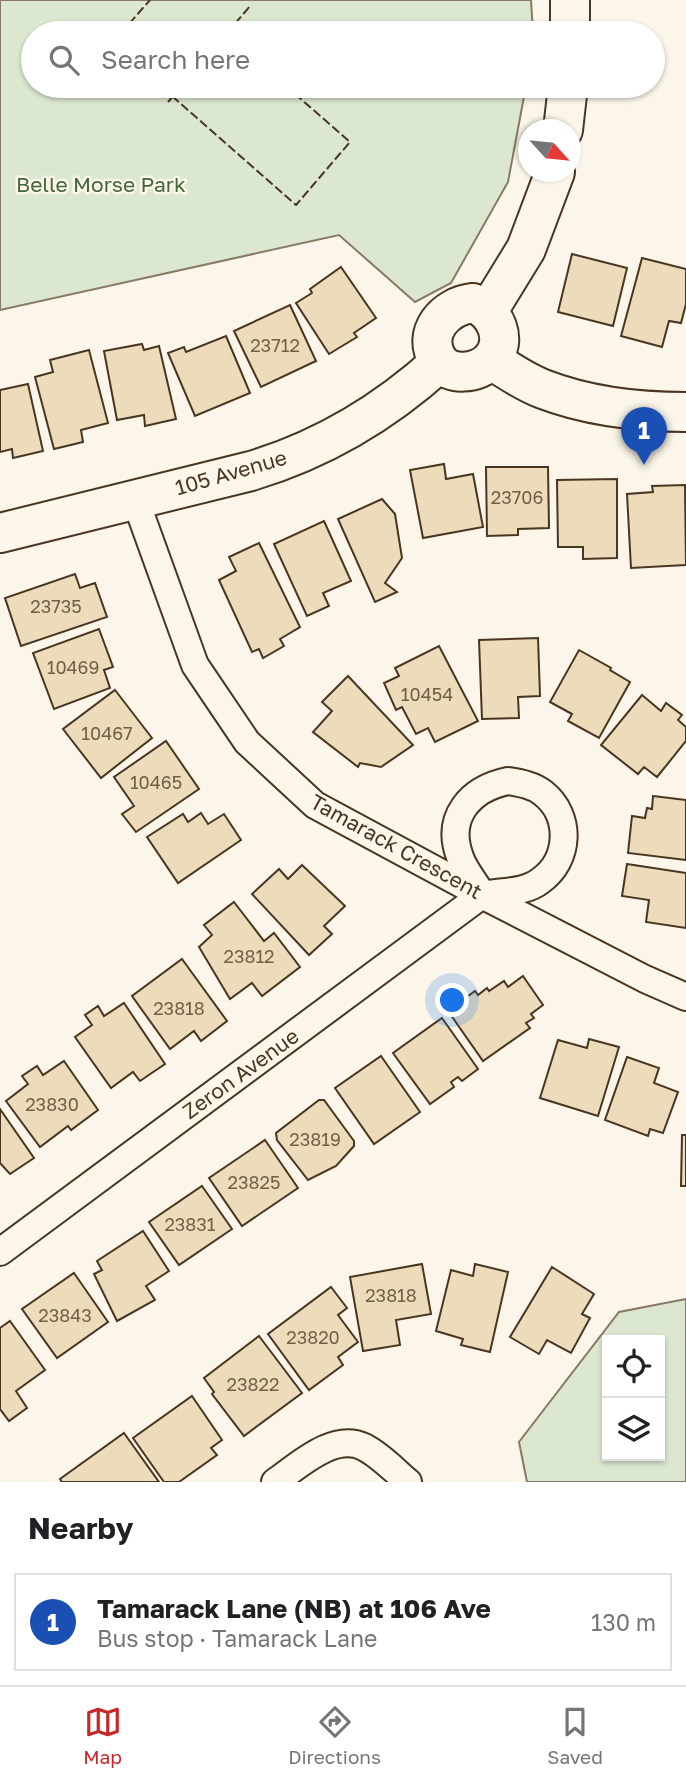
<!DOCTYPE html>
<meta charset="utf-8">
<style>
:root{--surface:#fff;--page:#f6f6f6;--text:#202124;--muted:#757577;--line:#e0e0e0;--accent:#c62828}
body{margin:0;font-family:"Golos Text",sans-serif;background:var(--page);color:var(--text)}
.controls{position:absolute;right:21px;bottom:21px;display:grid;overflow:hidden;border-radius:0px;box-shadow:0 2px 5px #0004}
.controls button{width:63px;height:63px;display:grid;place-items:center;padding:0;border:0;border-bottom:2px solid var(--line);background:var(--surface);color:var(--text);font:35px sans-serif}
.compass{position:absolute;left:518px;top:119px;width:63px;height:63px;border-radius:50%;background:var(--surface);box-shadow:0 2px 5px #0004;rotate:117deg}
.you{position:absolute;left:453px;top:1001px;width:24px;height:24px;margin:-18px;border:5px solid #fff;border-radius:50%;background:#1a73e8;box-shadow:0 0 0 10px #1a73e833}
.badge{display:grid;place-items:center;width:46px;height:46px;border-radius:50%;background:var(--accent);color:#fff;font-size:23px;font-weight:700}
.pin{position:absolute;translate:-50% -58px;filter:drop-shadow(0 2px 4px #0008)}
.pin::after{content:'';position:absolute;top:37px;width:24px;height:21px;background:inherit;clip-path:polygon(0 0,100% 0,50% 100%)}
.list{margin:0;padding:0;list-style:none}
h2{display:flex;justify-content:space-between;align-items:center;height:91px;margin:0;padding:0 28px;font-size:30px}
h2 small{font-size:23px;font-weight:400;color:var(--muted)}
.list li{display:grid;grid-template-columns:46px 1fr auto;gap:21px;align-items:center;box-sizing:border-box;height:98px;margin:0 14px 14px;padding:0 14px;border:2px solid var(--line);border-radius:0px}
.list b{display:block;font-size:26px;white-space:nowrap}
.list p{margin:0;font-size:23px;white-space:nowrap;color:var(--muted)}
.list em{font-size:23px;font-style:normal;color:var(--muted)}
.icon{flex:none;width:38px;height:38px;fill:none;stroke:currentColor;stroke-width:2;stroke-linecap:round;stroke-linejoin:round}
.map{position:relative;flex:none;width:686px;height:1482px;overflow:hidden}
.search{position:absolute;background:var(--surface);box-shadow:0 2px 5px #0004;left:21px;right:21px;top:21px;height:77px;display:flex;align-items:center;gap:18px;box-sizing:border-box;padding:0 24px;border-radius:38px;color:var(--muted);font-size:26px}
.sheet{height:203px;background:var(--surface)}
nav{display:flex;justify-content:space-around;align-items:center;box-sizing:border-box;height:98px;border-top:2px solid var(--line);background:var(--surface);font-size:19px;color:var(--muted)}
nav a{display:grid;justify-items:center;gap:4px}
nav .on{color:var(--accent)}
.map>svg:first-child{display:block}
.green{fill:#dce7d0;stroke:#887966;stroke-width:2;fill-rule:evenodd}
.building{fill:#ecdcbc;stroke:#4a3520;stroke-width:2}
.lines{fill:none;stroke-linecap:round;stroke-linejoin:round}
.street-casing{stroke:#4a3520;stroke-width:30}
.secondary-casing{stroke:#4a3520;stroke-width:42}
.street{stroke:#fbf6e9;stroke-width:26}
.secondary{stroke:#fbf6e9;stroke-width:38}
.fence{stroke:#4a3520;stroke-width:2;stroke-dasharray:9 3.5;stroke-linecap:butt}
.labels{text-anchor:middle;stroke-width:5;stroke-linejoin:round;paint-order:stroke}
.number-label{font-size:18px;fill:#725f47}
.park-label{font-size:21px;fill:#436837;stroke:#fbf6e9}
.street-label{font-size:21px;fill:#4a3520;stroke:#fbf6e9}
</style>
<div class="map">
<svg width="686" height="1482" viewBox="0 0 686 1482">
<rect width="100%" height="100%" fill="#fbf6e9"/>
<!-- green -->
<g class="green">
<polygon points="0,0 531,0 533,33 33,33 33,86 526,86 508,182 451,283 415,302 339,235 0,310"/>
<path d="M686 1299V1482H527L519 1442 619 1312ZM607 1340H660V1456H607Z"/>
</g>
<!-- building -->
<g class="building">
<polygon points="572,254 627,268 613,326 558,312"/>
<polygon points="642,258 686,269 686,304 681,323 669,321 662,347 621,336"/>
<polygon points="341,267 376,318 354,333 357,337 329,354 296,303 312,293 310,289"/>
<polygon points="290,305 316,361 261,387 234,331"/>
<polygon points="226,336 250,393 195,416 168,353 184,347 186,352"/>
<polygon points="142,344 144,350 159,346 176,419 145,426 144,415 117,420 104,351"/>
<polygon points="89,350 108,423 81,430 83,442 54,449 35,377 53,372 50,360"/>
<polygon points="28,384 43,451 13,458 12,449 0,452 0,390"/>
<polygon points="444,464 446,479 473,474 483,527 423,538 410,470"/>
<polygon points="486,467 548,467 549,528 518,529 518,535 487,536"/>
<polygon points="617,479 617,558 583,559 583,547 558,547 557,480"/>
<polygon points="685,485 686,565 631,568 627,494 653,492 652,486"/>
<polygon points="382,499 395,514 402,558 385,583 397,592 375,602 338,519"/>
<polygon points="324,521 351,581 323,593 329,606 307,616 274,544"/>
<polygon points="259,543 300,627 280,639 284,646 263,658 259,649 252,652 219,580 236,571 229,557"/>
<polygon points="75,574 80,588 95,583 107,617 21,646 5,598"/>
<polygon points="99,629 113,667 104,670 110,688 54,709 33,653"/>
<polygon points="538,638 540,696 518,697 519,718 482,719 479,640"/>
<polygon points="439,646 478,721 435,742 428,728 416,734 402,707 396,710 384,683 399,676 395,668"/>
<polygon points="579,650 611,668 610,670 630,682 599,738 568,721 572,714 550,702"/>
<polygon points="348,676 413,745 381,767 360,763 358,767 313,732 332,711 322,702"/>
<polygon points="115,690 152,738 101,778 63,729"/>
<polygon points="642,695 661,711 666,703 682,715 678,720 686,727 686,741 657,777 644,767 638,774 601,745"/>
<polygon points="166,741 199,789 136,832 122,814 134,806 114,777"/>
<polygon points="653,796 686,800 686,860 628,853 632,816 645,818 647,808 652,809"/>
<polygon points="201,813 208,824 224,814 241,840 178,883 147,837 183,814 188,822"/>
<polygon points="627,864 686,873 686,928 646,922 649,900 622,896"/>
<polygon points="302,865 345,906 324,926 332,934 309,955 252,894 279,869 288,879"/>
<polygon points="234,902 264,941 274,933 300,967 262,996 252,983 230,999 199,947 212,935 204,925"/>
<polygon points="182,959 227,1021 201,1041 194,1031 170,1049 132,996"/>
<polygon points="523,976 543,1005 531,1014 534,1018 526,1023 530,1028 483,1061 448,1011 475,991 478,995 487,988 489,991 504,981 508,987"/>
<polygon points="124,1003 165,1064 140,1081 133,1072 111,1088 75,1037 92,1025 85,1015 98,1006 104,1016"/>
<polygon points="442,1018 478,1069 462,1081 458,1077 451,1082 454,1087 430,1104 393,1053"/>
<polygon points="589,1039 619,1047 598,1116 540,1098 558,1040 587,1048"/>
<polygon points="381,1056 420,1112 374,1144 335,1088"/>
<polygon points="627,1057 659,1068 654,1083 678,1092 663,1133 650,1129 648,1136 605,1120"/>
<polygon points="64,1061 98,1110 71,1130 68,1126 40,1147 6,1101 28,1084 22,1076 37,1066 43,1075"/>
<polygon points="319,1100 324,1100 354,1141 354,1146 336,1166 308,1180 277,1140 276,1133"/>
<polygon points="0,1109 34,1158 10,1174 0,1163"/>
<polygon points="682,1135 686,1135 686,1186 681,1186"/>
<polygon points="265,1140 298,1188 242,1226 209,1178"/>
<polygon points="202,1186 232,1229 179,1265 149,1222"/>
<polygon points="143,1231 169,1271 146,1286 155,1300 117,1321 94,1274 102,1270 97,1261"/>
<polygon points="422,1264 431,1314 396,1320 400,1345 363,1351 350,1277"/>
<polygon points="475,1264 508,1272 490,1352 461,1345 463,1339 436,1331 451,1270 473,1276"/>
<polygon points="552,1267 594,1294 582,1314 590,1318 571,1353 547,1340 539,1354 510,1337"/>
<polygon points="74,1273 108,1322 57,1358 22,1309"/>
<polygon points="331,1287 347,1308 338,1315 358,1342 338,1357 343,1365 309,1390 268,1334"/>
<polygon points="10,1321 45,1370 16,1391 27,1408 9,1421 0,1409 0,1328"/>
<polygon points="259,1336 302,1393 244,1436 212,1394 214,1392 204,1378"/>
<polygon points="192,1396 222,1440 211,1448 217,1455 179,1482 164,1482 133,1438"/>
<polygon points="124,1433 159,1482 62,1482 60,1479"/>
</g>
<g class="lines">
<defs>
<g id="street">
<polyline points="135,499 195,665 247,742 315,805 482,895 645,979 686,997"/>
<path d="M508 781C520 783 533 785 543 793 572 816 570 860 540 881 525 893 501 891 482 895 476 883 464 870 460 857 445 817 470 789 508 781Z"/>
<polyline points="0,1252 482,895"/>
<path d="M275 1482C298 1466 334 1432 364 1447 380 1455 395 1471 408 1482"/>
</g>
<g id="secondary">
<polyline points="570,33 570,0"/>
<polyline points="563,130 568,86"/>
<path d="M473 303C495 311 509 340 491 360 478 374 449 377 438 360 421 333 445 306 473 303Z"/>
<polyline points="488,311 526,249 555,172"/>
<path d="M491 360C508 370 524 382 543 389 587 406 639 412 686 412"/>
<path d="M0 533 251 471C321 450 385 412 439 363"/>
</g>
</defs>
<!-- street casing -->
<use href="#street" class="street-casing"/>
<!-- secondary casing -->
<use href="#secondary" class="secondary-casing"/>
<!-- street -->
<use href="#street" class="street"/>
<!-- secondary -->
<use href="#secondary" class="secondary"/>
<!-- fence -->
<g class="fence">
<polyline points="121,33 150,0"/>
<polyline points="227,33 251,5"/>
<polyline points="149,86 159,94"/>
<polyline points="172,96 296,205 350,142 286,86"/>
<polyline points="168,102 182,86"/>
</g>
</g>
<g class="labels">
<!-- number labels -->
<g class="number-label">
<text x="275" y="352">23712</text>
<text x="517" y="504">23706</text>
<text x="56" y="613">23735</text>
<text x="73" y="674">10469</text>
<text x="427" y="701">10454</text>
<text x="107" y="740">10467</text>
<text x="156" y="789">10465</text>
<text x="249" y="963">23812</text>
<text x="179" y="1015">23818</text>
<text x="52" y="1111">23830</text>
<text x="315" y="1146">23819</text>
<text x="254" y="1189">23825</text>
<text x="190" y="1231">23831</text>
<text x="391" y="1302">23818</text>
<text x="65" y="1322">23843</text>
<text x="313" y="1344">23820</text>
<text x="253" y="1391">23822</text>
</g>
<!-- park labels -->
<g class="park-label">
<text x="101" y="192">Belle Morse Park</text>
</g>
<!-- street labels -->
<g class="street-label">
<text transform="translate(231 473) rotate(-16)" y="7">105 Avenue</text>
<text transform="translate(396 847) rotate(29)" y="7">Tamarack Crescent</text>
<text transform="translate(241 1074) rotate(-36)" y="7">Zeron Avenue</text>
</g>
</g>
</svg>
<div class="controls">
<button><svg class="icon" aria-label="locate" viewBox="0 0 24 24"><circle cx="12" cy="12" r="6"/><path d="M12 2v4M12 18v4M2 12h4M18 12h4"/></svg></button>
<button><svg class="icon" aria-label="layers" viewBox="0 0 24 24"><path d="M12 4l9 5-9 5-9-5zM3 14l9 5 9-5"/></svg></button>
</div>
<svg class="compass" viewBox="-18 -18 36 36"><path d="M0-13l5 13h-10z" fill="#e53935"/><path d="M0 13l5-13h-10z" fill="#757577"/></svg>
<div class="you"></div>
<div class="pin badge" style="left:644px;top:465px;background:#1a4fb4">1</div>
<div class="search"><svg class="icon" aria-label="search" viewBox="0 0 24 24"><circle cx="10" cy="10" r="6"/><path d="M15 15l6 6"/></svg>Search here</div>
</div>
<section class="sheet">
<h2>Nearby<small></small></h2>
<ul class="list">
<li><span class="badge" style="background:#1a4fb4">1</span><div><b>Tamarack Lane (NB) at 106 Ave</b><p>Bus stop · Tamarack Lane</p></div><em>130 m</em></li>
</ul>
</section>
<nav>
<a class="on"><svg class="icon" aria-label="map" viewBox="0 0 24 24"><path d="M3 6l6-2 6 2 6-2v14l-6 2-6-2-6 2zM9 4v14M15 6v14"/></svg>Map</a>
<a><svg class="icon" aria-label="directions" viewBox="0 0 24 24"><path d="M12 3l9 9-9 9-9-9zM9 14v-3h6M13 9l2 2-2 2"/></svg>Directions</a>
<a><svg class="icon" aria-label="saved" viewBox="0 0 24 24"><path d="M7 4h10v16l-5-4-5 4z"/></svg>Saved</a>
</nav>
